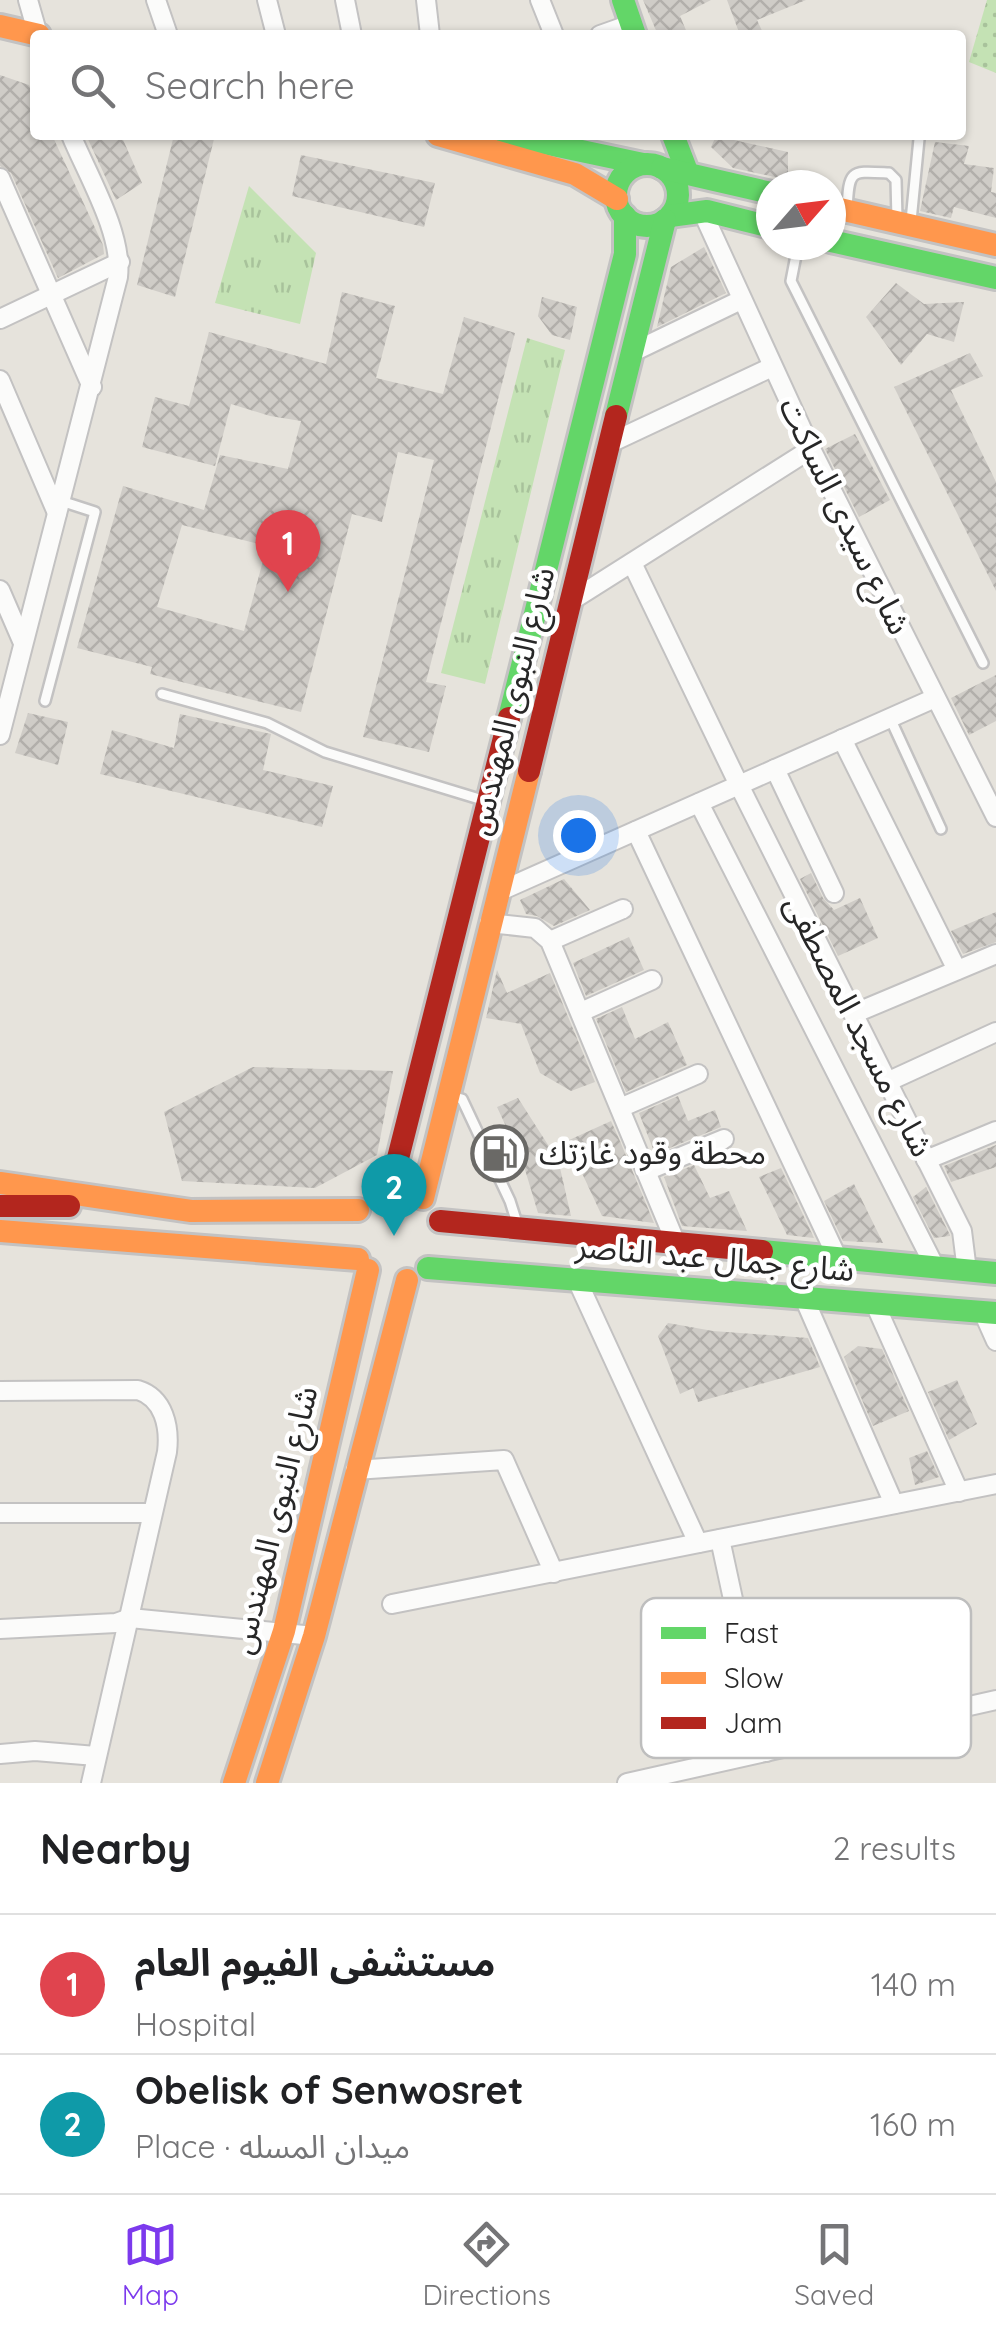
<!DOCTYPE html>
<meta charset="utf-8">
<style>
:root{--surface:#fff;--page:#f6f6f6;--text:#202124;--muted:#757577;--line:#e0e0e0;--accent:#7c3aed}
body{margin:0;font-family:Quicksand,"Noto Sans Arabic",sans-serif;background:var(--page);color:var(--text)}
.compass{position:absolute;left:756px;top:170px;width:90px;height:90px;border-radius:50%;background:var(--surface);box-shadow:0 2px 8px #0004;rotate:62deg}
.you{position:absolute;left:578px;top:835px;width:35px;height:35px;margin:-25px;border:8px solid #fff;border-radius:50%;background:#1a73e8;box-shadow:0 0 0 15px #1a73e833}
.badge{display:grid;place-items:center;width:65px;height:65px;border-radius:50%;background:var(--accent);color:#fff;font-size:32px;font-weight:700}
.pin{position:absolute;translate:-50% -82px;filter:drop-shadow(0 2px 5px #0008)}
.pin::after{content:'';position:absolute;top:52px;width:35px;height:30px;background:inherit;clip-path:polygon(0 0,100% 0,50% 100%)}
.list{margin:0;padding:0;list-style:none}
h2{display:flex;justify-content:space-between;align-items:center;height:130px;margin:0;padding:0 40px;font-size:42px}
h2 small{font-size:32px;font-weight:400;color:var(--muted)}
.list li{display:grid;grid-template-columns:65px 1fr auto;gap:30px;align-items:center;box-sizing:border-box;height:140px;padding:0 40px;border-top:2px solid var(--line)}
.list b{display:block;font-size:38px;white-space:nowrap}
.list p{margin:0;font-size:32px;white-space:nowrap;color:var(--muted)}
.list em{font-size:32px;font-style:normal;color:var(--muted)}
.icon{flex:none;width:55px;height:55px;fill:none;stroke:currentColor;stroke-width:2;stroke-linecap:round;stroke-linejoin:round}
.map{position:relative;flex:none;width:996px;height:1783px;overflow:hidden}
.search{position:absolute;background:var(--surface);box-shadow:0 2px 8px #0004;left:30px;right:30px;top:30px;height:110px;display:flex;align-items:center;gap:25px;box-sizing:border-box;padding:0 35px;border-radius:10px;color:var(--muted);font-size:38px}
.sheet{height:410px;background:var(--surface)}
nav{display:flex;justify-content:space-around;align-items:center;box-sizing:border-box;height:140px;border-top:2px solid var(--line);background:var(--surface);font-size:28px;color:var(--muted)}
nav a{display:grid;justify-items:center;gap:5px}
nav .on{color:var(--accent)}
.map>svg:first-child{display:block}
.park{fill:url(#park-tufts)}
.garden{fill:url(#garden-dots)}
.building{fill:url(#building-cross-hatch);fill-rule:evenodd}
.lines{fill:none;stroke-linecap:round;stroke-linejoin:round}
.lane-casing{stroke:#c3c2c2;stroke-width:14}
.street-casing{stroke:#c3c2c2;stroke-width:22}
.fast-casing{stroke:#c3c2c2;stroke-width:28}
.slow-casing{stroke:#c3c2c2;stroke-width:28}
.jam-casing{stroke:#c3c2c2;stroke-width:28}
.lane{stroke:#fbfbfa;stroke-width:9}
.street{stroke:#fbfbfa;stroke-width:18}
.fast{stroke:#63d668;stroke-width:22}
.slow{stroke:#ff974d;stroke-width:22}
.jam{stroke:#b3261e;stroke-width:22}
.labels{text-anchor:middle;stroke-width:9;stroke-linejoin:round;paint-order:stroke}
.street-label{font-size:32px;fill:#272727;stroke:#fff}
.poi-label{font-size:32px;fill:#272727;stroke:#fff;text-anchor:start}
.key{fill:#fff;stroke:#bebebe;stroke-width:2.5}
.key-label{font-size:28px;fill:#272727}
</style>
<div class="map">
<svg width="996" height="1783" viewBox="0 0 996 1783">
<defs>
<pattern id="park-tufts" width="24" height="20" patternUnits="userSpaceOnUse" patternTransform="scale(2.5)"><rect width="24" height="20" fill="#c4e2b4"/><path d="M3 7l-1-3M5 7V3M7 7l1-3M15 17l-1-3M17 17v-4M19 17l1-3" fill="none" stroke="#a8c29b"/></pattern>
<pattern id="garden-dots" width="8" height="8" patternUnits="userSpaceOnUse" patternTransform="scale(2.5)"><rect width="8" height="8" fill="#c4e2b4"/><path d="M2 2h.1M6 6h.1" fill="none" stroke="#a8c29b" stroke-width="1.8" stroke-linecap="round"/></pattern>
<pattern id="building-cross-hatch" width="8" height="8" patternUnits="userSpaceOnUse" patternTransform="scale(2.5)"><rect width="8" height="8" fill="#cfccc7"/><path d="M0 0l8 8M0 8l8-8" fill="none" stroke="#b2afab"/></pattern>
</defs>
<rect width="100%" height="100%" fill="#e6e3dc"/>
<!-- park -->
<g class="park">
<polygon points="249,186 316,253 300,324 215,303"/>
<polygon points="527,338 565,350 485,684 441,673"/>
</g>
<!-- garden -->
<polygon class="garden" points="987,0 996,0 996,73 969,62"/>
<!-- building -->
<g class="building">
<polygon points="643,0 711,0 680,16 688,35 658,35"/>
<polygon points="727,0 806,0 757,20 764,35 740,35"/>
<polygon points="0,75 29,85 35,98 35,135 52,135 103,245 104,254 58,278 11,173 0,166"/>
<polygon points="86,135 121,135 142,183 116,200"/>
<polygon points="174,135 215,135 175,297 137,285"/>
<polygon points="716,136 788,152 788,185 775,177 733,168 711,147"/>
<polygon points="935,142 969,146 964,164 994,168 991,192 996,193 996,218 954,207 951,218 920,211"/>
<polygon points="301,155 435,183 424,227 292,196"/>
<polygon points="704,247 726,293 657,327 671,267"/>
<polygon points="896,283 924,304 964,302 954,342 927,334 901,365 866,317"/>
<path d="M342 292 395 306 376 378 443 394 464 317 515 333 426 682 446 686 429 752 363 737 434 460 398 452 382 522 352 514 301 712 150 674 152 667 77 648 123 486 204 510 220 455 288 469 301 421 270 416 231 404 215 466 142 447 155 397 189 406 209 332 326 364ZM182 525 267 546 244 631 157 607Z"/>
<polygon points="542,297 577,307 570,340 552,335 538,316"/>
<polygon points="970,353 983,376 951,390 996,482 996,591 894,387"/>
<polygon points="855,434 890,500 859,517 825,449"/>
<polygon points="996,675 996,721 969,735 951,698"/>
<polygon points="28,713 68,722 58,765 15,753"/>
<polygon points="180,714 271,734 263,770 333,786 322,827 100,774 112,730 174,748"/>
<polygon points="811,873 823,898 834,910 860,898 878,938 838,956 800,879"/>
<polygon points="564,879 590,910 554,926 537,916 526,914 520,900"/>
<polygon points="996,912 996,942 963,954 951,931"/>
<polygon points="629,937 644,970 586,996 573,963"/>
<polygon points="497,970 507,993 550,973 595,1082 571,1091 540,1073 521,1024 486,1018"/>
<polygon points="622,1007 635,1039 668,1022 687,1065 626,1092 596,1019"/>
<polygon points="253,1067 393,1071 377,1155 315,1188 182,1181 164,1112"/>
<polygon points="678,1096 688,1121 715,1110 721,1127 655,1154 639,1113"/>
<polygon points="518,1098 550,1148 555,1146 571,1216 538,1213 523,1163 497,1107"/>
<polygon points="611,1121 620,1141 654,1223 602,1216 567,1141"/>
<polygon points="996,1145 996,1167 951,1182 944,1166"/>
<polygon points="694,1165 710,1198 729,1191 747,1231 682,1226 664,1177"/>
<polygon points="781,1168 814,1238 787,1235 759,1177"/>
<polygon points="854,1184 883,1243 843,1241 824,1201"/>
<polygon points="926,1187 950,1235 950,1236 934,1238 913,1197"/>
<polygon points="668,1323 713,1331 808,1338 820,1367 698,1402 693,1388 680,1394 658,1336"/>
<polygon points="858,1346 882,1349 909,1411 873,1426 844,1357"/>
<polygon points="957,1380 977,1424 949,1440 928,1392"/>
<polygon points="927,1451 939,1477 915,1485 909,1458"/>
</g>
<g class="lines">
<defs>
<g id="lane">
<path d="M847 210C849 169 850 171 889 173L896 180 897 219"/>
<polyline points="911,221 919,139"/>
<polyline points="798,245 791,281 983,663"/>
<polyline points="162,694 267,723 325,752 486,801"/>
<polyline points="45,701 95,512 61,501"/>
<polyline points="890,718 941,829"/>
<polyline points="454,1097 462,1099 510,1201 517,1223"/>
</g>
<g id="street">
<polyline points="28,0 38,35"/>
<polyline points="156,0 168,35"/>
<polyline points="267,0 276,35"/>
<polyline points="345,0 352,35"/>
<polyline points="426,0 430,35"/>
<polyline points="540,0 554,35"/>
<polyline points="600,35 631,24"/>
<polyline points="0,178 92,387"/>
<polyline points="702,211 811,449 996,817"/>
<polyline points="0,319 120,262"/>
<polyline points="631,353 741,300"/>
<polyline points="0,380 57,513"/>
<polyline points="608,444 772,367"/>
<polyline points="632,563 739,785 962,1231 967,1271"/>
<polyline points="0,590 23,643"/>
<polyline points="571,601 811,449"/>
<path d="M0 735 118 277C123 234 88 176 71 135"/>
<polyline points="842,739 957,970"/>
<polyline points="775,769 834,893"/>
<polyline points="699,803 935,1267"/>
<polyline points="636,831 837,1257"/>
<polyline points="498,892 935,698"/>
<polyline points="489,923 535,928 550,941 675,1241"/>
<polyline points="550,941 623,909"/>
<polyline points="581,1012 652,980"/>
<polyline points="853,1014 996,954"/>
<polyline points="887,1082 996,1032"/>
<polyline points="620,1108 698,1074"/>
<polyline points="926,1160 996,1131"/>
<polyline points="646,1171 724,1139"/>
<polyline points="577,1280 698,1543"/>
<polyline points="804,1298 894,1504"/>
<polyline points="875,1304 959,1492"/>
<polyline points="983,1312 996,1341"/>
<path d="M0 1391 138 1390C164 1398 170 1427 167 1452L91 1783"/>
<polyline points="355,1470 504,1460 554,1573"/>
<polyline points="0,1513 151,1513"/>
<polyline points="720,1539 766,1752"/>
<polyline points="392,1604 996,1484"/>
<polyline points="0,1629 116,1623 130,1618 314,1636"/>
<polyline points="0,1754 35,1751 96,1756"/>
<polyline points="627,1783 996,1700"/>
</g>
<g id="fast">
<polyline points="623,0 635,35"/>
<polyline points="506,135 643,164"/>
<polyline points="673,135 688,174"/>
<circle cx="647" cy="195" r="31"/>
<polyline points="662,168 771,193"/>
<polyline points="670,216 707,211 771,227"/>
<polyline points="831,241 996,278"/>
<polyline points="616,416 665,220"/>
<polyline points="509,718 625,254 625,216"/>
<polyline points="762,1251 996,1273"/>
<polyline points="428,1268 996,1313"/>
</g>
<g id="slow">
<polyline points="0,26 39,35"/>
<polyline points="438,135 575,174 617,199"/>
<polyline points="831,207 996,245"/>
<polyline points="0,1183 191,1211 358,1210"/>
<polyline points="423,1198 529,771"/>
<polyline points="0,1231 358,1259"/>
<polyline points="234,1783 284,1631 368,1270"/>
<polyline points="267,1783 314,1636 407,1280"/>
</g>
<g id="jam">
<polyline points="529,771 616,416"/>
<polyline points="390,1190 509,718"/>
<polyline points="0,1206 69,1206"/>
<polyline points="440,1221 762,1251"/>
</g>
</defs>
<!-- lane casing -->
<use href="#lane" class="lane-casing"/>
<!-- street casing -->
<use href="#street" class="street-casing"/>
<!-- fast casing -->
<use href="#fast" class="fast-casing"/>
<!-- slow casing -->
<use href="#slow" class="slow-casing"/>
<!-- jam casing -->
<use href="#jam" class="jam-casing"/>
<!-- lane -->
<use href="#lane" class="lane"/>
<!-- street -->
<use href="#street" class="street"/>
<!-- fast -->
<use href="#fast" class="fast"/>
<!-- slow -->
<use href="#slow" class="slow"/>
<!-- jam -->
<use href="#jam" class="jam"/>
</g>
<!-- icons -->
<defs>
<symbol id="fuel-ring" viewBox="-11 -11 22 22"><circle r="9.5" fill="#fff" stroke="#6a6966" stroke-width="1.5"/><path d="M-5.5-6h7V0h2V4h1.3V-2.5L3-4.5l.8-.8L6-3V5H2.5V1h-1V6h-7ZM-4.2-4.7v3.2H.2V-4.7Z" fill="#6a6966"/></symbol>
</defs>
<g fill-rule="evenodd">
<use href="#fuel-ring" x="468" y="1122" width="63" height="63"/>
</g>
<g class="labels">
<!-- street labels -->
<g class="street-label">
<text transform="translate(845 516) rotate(64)" y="11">شارع سيدى الساكت</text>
<text transform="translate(511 701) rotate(-76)" y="11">شارع النبوى المهندس</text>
<text transform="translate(859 1026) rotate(63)" y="11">شارع مسجد المصطفى</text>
<text transform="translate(715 1258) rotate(5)" y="11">شارع جمال عبد الناصر</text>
<text transform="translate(274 1520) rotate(-76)" y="11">شارع النبوى المهندس</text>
</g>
<!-- poi labels -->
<g class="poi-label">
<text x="539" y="1164">محطة وقود غازتك</text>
</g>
</g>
<!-- legend -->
<rect x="641" y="1598" width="330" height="160" rx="15" class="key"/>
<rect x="661" y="1627" width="45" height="12" fill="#63d668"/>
<rect x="661" y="1672" width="45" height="12" fill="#ff974d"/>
<rect x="661" y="1717" width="45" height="12" fill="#b3261e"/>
<g class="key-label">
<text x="724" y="1643">Fast</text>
<text x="724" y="1688">Slow</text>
<text x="724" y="1733">Jam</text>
</g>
</svg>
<svg class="compass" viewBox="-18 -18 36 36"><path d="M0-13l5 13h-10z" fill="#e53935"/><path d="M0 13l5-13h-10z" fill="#757577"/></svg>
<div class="you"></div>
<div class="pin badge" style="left:288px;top:592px;background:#e0444e">1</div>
<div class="pin badge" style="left:394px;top:1236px;background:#0f9aa8">2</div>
<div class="search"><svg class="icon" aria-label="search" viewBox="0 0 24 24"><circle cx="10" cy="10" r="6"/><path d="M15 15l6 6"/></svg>Search here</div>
</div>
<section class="sheet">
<h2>Nearby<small>2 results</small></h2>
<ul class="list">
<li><span class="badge" style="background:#e0444e">1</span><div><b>مستشفى الفيوم العام</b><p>Hospital</p></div><em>140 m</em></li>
<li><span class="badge" style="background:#0f9aa8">2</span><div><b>Obelisk of Senwosret</b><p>Place · ميدان المسله</p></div><em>160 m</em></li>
</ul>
</section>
<nav>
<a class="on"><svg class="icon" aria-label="map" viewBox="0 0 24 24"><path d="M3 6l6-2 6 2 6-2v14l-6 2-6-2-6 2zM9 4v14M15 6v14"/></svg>Map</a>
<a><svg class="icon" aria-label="directions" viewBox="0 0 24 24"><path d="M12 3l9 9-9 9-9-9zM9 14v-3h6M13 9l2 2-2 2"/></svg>Directions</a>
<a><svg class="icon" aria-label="saved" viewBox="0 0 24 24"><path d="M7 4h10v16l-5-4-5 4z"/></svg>Saved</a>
</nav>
